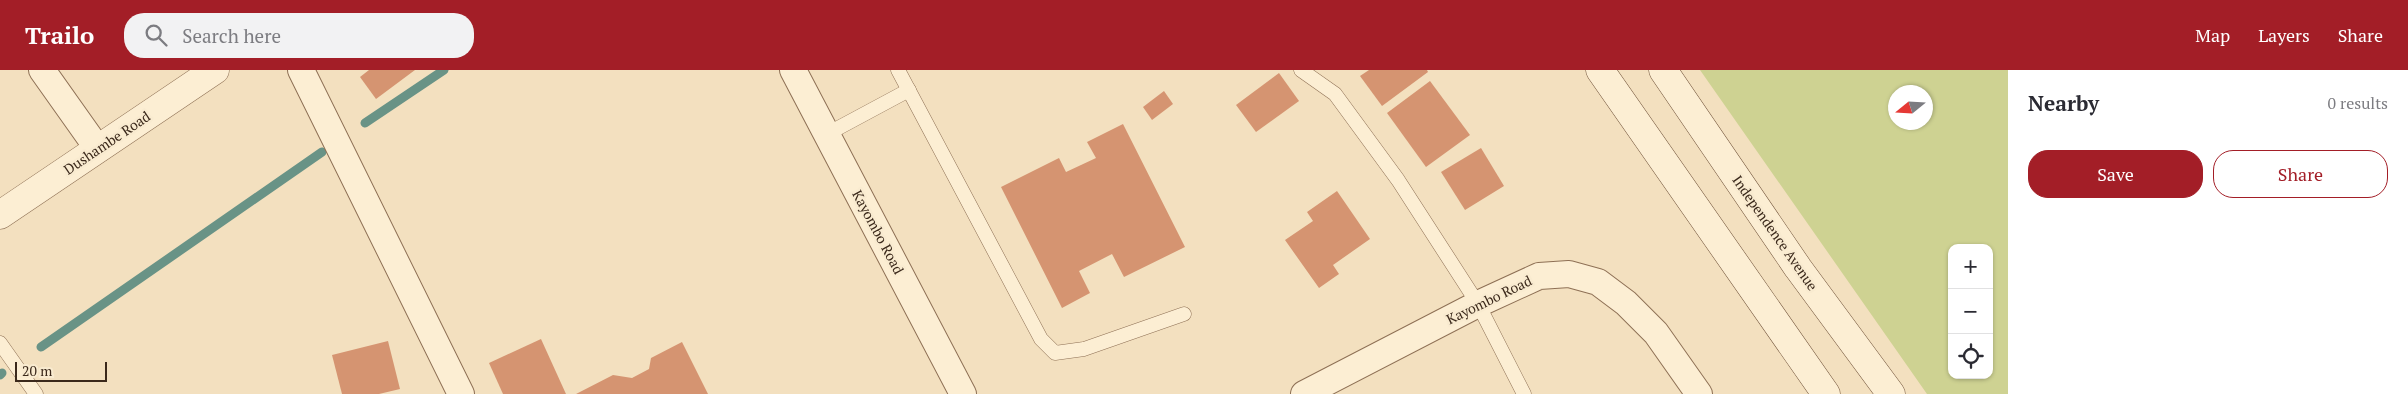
<!DOCTYPE html>
<meta charset="utf-8">
<style>
:root{--surface:#fff;--page:#f2f2f3;--text:#2b2b33;--muted:#7c7c81;--line:#e1e1e2;--accent:#a31e27}
body{margin:0;font-family:"PT Serif",serif;background:var(--page);color:var(--text)}
.controls{position:absolute;right:15px;bottom:15px;display:grid;overflow:hidden;border-radius:10px;box-shadow:0 1px 4px #0004}
.controls button{width:45px;height:45px;display:grid;place-items:center;padding:0;border:0;border-bottom:1px solid var(--line);background:var(--surface);color:var(--text);font:25px sans-serif}
.compass{position:absolute;left:1888px;top:15px;width:45px;height:45px;border-radius:50%;background:var(--surface);box-shadow:0 1px 4px #0004;rotate:252deg}
.scale{position:absolute;left:15px;bottom:12px;width:92px;box-sizing:border-box;padding-left:5px;border:2px solid #3b291b;border-top:0;font-size:14px;line-height:18px;white-space:nowrap;color:#3b291b;-webkit-text-stroke:4px #f9ebd0;paint-order:stroke}
.list{margin:0;padding:0;list-style:none}
h2{display:flex;justify-content:space-between;align-items:center;height:65px;margin:0;padding:0 20px;font-size:21px}
h2 small{font-size:16px;font-weight:400;color:var(--muted)}
.actions{display:flex;gap:10px;padding:15px 20px}
.actions a{flex:1;padding:11px 0;border:1px solid var(--accent);border-radius:20px;text-align:center;font-size:18px;color:var(--accent)}
.actions .main{background:var(--accent);color:#fff}
.icon{flex:none;width:28px;height:28px;fill:none;stroke:currentColor;stroke-width:2;stroke-linecap:round;stroke-linejoin:round}
.map{position:relative;flex:none;width:2008px;height:324px;overflow:hidden}
header{display:flex;align-items:center;gap:30px;box-sizing:border-box;height:70px;padding:0 25px;background:var(--accent);color:#fff}
header strong{font-size:24px}
nav{display:flex;gap:28px;margin-inline-start:auto;font-size:18px}
.search{width:350px;height:45px;background:var(--page);display:flex;align-items:center;gap:12px;box-sizing:border-box;padding:0 18px;border-radius:20px;color:var(--muted);font-size:19px}
main{display:flex}
aside{flex:1;background:var(--surface)}
.map>svg:first-child{display:block}
.green{fill:#ced292;fill-rule:evenodd}
.lines{fill:none;stroke-linecap:round;stroke-linejoin:round}
.stream{stroke:#699386;stroke-width:9}
.building{fill:#d59471}
.service-casing{stroke:#8e7055;stroke-width:15}
.minor-casing{stroke:#8e7055;stroke-width:28}
.tertiary-casing{stroke:#8e7055;stroke-width:29}
.secondary-casing{stroke:#6f5138;stroke-width:29}
.service{stroke:#fceed3;stroke-width:14}
.minor{stroke:#fceed3;stroke-width:26}
.tertiary{stroke:#fceed3;stroke-width:28}
.secondary{stroke:#fceed3;stroke-width:28}
.labels{text-anchor:middle;stroke-width:5;stroke-linejoin:round;paint-order:stroke}
.street-label{font-size:14px;fill:#3b291b;stroke:#f9ebd0}
</style>
<header>
<strong>Trailo</strong>
<div class="search"><svg class="icon" aria-label="search" viewBox="0 0 24 24"><circle cx="10" cy="10" r="6"/><path d="M15 15l6 6"/></svg>Search here</div>
<nav><a>Map</a><a>Layers</a><a>Share</a></nav>
</header>
<main>
<div class="map">
<svg width="2008" height="324" viewBox="0 0 2008 324">
<rect width="100%" height="100%" fill="#f3e0bf"/>
<!-- green -->
<path class="green" d="M1700 0H2008V324H1927ZM1896 22H1926V52H1896ZM1952 178H1989V305H1952Z"/>
<g class="lines">
<!-- stream -->
<g class="stream">
<polyline points="365,53 444,0"/>
<polyline points="41,277 322,82"/>
<polyline points="0,305 2,303"/>
</g>
</g>
<!-- building -->
<g class="building">
<polygon points="369,0 415,0 376,29 360,7"/>
<polygon points="1369,0 1427,0 1428,2 1382,36 1360,6"/>
<polygon points="1279,3 1299,31 1256,62 1236,35"/>
<polygon points="1430,11 1470,65 1426,97 1387,43"/>
<polygon points="1164,21 1173,34 1152,50 1143,37"/>
<polygon points="1123,54 1185,177 1124,207 1112,184 1079,201 1090,223 1062,238 1001,117 1059,88 1066,102 1096,88 1087,72"/>
<polygon points="1481,78 1504,116 1465,140 1441,102"/>
<polygon points="1337,121 1370,169 1333,195 1339,204 1319,218 1285,170 1313,151 1307,142"/>
<polygon points="541,269 566,324 503,324 489,293"/>
<polygon points="388,271 400,319 379,324 342,324 332,285"/>
<polygon points="682,272 708,324 576,324 613,305 632,308 649,299 651,288"/>
</g>
<g class="lines">
<defs>
<g id="service">
<polyline points="898,0 1041,269 1055,283 1084,279 1184,244"/>
<polyline points="1301,0 1335,24 1398,110 1478,234 1524,324"/>
<polyline points="827,64 909,20"/>
<polyline points="0,273 36,324"/>
</g>
<g id="minor">
<polyline points="42,0 98,79"/>
<polyline points="301,0 461,324"/>
<polyline points="793,0 963,324"/>
<polyline points="1304,324 1478,234 1539,206 1569,204 1598,212 1626,233 1656,263 1699,324"/>
</g>
<polyline id="tertiary" points="0,145 215,0"/>
<g id="secondary">
<polyline points="1600,0 1826,324"/>
<polyline points="1663,0 1798,198 1891,324"/>
</g>
</defs>
<!-- service casing -->
<use href="#service" class="service-casing"/>
<!-- minor casing -->
<use href="#minor" class="minor-casing"/>
<!-- tertiary casing -->
<use href="#tertiary" class="tertiary-casing"/>
<!-- secondary casing -->
<use href="#secondary" class="secondary-casing"/>
<!-- service -->
<use href="#service" class="service"/>
<!-- minor -->
<use href="#minor" class="minor"/>
<!-- tertiary -->
<use href="#tertiary" class="tertiary"/>
<!-- secondary -->
<use href="#secondary" class="secondary"/>
</g>
<g class="labels">
<!-- street labels -->
<g class="street-label">
<text transform="translate(107 73) rotate(-34)" y="5">Dushambe Road</text>
<text transform="translate(878 162) rotate(62)" y="5">Kayombo Road</text>
<text transform="translate(1775 163) rotate(55)" y="5">Independence Avenue</text>
<text transform="translate(1489 230) rotate(-26)" y="5">Kayombo Road</text>
</g>
</g>
</svg>
<div class="controls">
<button>+</button>
<button>−</button>
<button><svg class="icon" aria-label="locate" viewBox="0 0 24 24"><circle cx="12" cy="12" r="6"/><path d="M12 2v4M12 18v4M2 12h4M18 12h4"/></svg></button>
</div>
<svg class="compass" viewBox="-18 -18 36 36"><path d="M0-13l5 13h-10z" fill="#e53935"/><path d="M0 13l5-13h-10z" fill="#7c7c81"/></svg>
<div class="scale">20 m</div>
</div>
<aside>
<h2>Nearby<small>0 results</small></h2>
<ul class="list">
</ul>
<div class="actions"><a class="main">Save</a><a>Share</a></div>
</aside>
</main>
